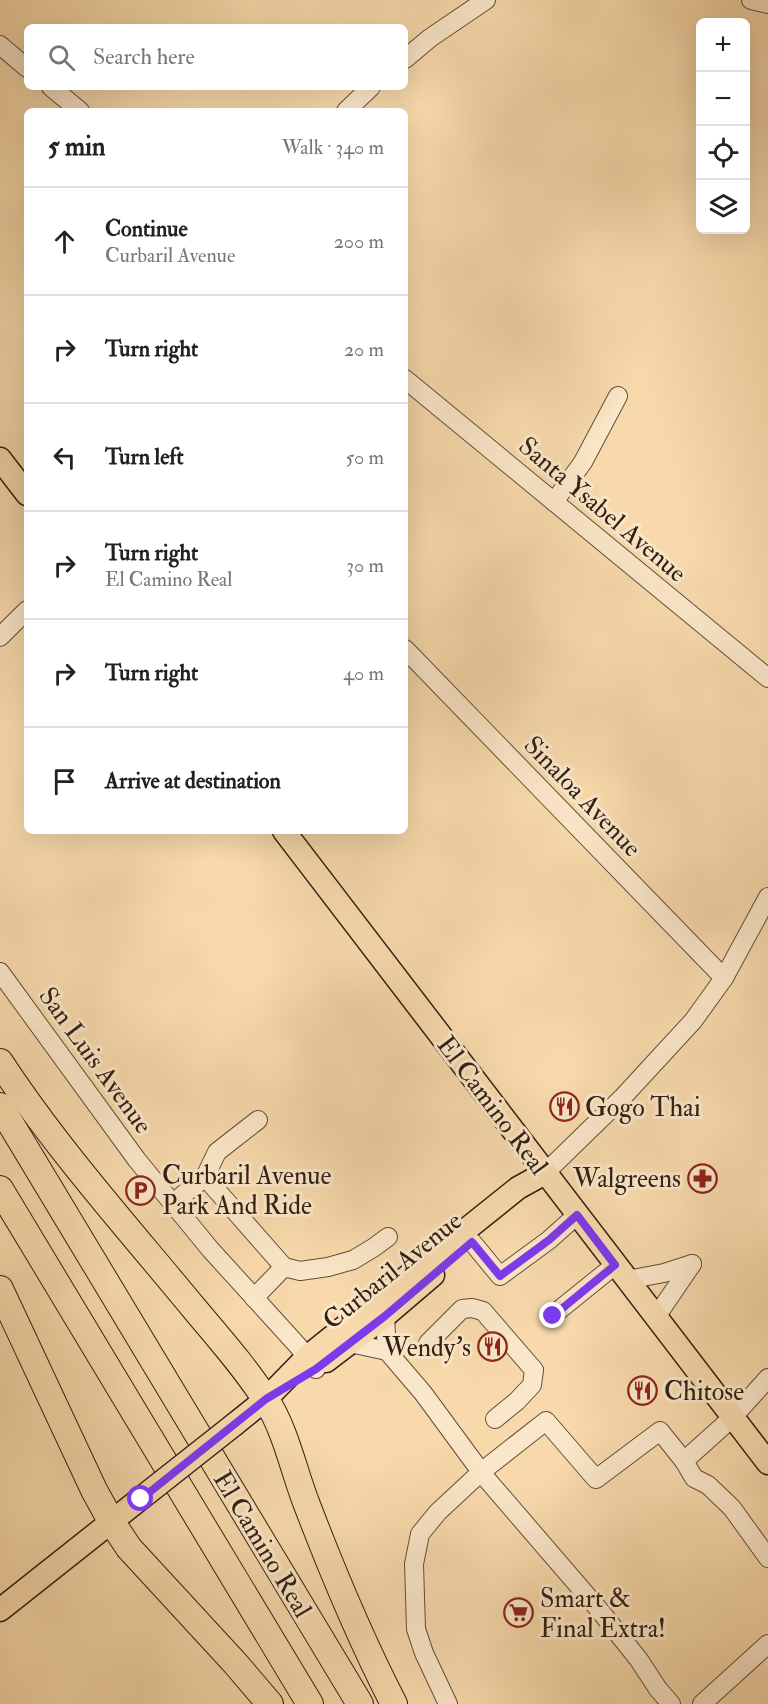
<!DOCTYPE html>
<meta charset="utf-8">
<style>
:root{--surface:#fff;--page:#f2f2f2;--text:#222;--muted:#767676;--line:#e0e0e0}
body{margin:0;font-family:"IM FELL Double Pica",serif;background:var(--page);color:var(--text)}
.controls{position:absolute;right:18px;top:18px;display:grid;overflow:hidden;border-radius:9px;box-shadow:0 6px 24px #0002}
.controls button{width:54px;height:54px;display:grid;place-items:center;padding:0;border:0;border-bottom:2px solid var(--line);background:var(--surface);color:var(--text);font:30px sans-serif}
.stop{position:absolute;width:18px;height:18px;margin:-14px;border:4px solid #7c3aed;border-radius:50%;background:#fff}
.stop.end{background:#7c3aed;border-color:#fff;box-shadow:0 2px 6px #0008}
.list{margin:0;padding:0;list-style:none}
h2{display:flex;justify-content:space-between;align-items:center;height:78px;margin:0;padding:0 24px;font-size:26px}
h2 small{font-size:20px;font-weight:400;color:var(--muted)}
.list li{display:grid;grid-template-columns:39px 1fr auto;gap:18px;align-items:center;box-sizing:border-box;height:108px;padding:0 24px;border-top:2px solid var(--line)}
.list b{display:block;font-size:22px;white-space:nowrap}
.list p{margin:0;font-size:20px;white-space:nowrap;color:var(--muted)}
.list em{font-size:20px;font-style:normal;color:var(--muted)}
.icon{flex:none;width:33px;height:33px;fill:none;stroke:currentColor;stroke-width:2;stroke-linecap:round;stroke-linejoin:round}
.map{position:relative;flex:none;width:768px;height:1704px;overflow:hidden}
.search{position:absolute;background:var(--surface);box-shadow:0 6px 24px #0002;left:24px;top:24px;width:384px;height:66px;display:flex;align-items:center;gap:15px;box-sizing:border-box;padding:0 21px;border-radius:9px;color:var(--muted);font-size:22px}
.panel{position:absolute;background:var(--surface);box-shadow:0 6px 24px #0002;left:24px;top:108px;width:384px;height:726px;border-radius:9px}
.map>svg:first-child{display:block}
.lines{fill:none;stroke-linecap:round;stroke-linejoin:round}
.minor-casing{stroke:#624e39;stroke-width:20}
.major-casing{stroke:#312013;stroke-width:25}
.highway-casing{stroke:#312013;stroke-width:28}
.minor{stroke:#fae6c8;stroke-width:18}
.major{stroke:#f7d9ab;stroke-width:22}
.highway{stroke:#f7d9ab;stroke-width:26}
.major-bridge-casing{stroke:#312013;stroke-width:25;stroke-linecap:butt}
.major-bridge{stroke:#f7d9ab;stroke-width:22}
.route{stroke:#7c3aed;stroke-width:8}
.labels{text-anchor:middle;stroke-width:6;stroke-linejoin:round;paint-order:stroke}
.street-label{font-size:26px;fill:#312013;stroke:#fae6c8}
.poi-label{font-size:26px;fill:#312013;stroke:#fae6c8;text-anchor:start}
</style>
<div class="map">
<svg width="768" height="1704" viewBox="0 0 768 1704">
<rect width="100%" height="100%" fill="#f7d9ab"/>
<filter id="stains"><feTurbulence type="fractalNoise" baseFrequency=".00333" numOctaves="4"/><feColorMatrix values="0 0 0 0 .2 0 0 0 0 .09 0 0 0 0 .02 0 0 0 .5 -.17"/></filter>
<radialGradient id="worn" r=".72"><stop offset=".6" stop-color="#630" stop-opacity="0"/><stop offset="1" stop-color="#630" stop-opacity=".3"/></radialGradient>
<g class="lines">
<defs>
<g id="minor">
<polyline points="751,0 768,4"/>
<polyline points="0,45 27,68"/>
<polyline points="405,59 430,38 486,0"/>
<polyline points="51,87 80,111"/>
<polyline points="346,111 371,87"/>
<polyline points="405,379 768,678"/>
<polyline points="554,502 583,462 618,396"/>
<polyline points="0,637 27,610"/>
<polyline points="405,649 724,978"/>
<polyline points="0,972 137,1160 210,1249 298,1346 316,1369"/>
<polyline points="258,1120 217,1152 205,1177 284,1267"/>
<polyline points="545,1173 622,1098 693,1021 724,978 768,897"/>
<polyline points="173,1203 205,1177"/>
<polyline points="472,1242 500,1276 549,1240 577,1215"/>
<polyline points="627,1280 664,1273 692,1264"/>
<polyline points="254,1298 284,1267 300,1271 328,1267 353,1260 373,1248 388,1237"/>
<polyline points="553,1315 615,1265"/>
<polyline points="385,1316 387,1351"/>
<polyline points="656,1317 692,1264"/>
<polyline points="350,1343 387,1351 423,1393 484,1476 601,1612 639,1660 658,1689 671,1704"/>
<polyline points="428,1343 462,1309 472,1308 483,1311 534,1370 532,1385 517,1401 495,1419"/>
<polyline points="684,1461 733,1417 768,1378"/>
<polyline points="448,1704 424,1653 416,1629 414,1564 420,1534 438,1512 481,1472 546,1421 596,1479 660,1431 684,1461 694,1478 708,1485 732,1508 768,1558"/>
<polyline points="702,1704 768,1644"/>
</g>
<g id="major">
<polyline points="0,459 27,494"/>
<polyline points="284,831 768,1463"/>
<polyline points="326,1361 385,1316 433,1275"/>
<polyline points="235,1424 266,1399 307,1357 518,1188 545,1173"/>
<polyline points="0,1610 140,1499"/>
</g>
<g id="highway">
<path d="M0 1062C57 1149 127 1227 193 1307 218 1337 245 1367 266 1400 285 1428 294 1472 307 1505 333 1573 361 1640 394 1704"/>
<polyline points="0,1106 360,1704"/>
<polyline points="0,1189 310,1704"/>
<polyline points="0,1289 94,1490 111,1521 129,1548 235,1663 270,1704"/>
</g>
</defs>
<!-- minor casing -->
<use href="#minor" class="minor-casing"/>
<!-- major casing -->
<use href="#major" class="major-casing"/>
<!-- highway casing -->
<use href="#highway" class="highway-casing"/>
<!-- minor -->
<use href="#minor" class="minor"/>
<!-- major -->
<use href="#major" class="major"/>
<!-- highway -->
<use href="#highway" class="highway"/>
<defs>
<polyline id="major-bridge" points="140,1499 235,1424"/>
</defs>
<!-- major-bridge casing -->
<use href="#major-bridge" class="major-bridge-casing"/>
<!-- major-bridge -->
<use href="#major-bridge" class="major-bridge"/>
</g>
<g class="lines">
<!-- route -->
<polyline class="route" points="141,1499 266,1399 316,1369 385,1316 472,1242 500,1276 549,1240 577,1215 615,1265 553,1316"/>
</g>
<!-- icons -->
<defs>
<symbol id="restaurant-ring" viewBox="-11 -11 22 22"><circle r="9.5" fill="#fae6c8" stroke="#8f2418" stroke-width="1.5"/><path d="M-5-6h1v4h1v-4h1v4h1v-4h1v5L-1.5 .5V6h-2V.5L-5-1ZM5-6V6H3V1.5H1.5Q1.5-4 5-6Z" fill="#8f2418"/></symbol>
<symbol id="pharmacy-ring" viewBox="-11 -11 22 22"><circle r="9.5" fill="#fae6c8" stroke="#8f2418" stroke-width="1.5"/><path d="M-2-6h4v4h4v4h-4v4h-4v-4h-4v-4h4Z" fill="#8f2418"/></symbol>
<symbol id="parking-ring" viewBox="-11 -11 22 22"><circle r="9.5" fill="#fae6c8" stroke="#8f2418" stroke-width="1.5"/><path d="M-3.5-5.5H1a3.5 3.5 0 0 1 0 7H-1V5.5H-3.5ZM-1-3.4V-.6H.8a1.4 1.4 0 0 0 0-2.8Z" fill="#8f2418"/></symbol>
<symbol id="supermarket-ring" viewBox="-11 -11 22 22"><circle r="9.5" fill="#fae6c8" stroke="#8f2418" stroke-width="1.5"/><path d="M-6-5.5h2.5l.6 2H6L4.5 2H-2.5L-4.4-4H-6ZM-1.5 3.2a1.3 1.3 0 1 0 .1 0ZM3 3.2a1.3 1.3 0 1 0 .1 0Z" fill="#8f2418"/></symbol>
</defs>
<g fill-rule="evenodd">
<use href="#restaurant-ring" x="548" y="1090" width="33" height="33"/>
<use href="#pharmacy-ring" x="686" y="1162" width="33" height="33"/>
<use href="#parking-ring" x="124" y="1174" width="33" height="33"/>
<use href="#restaurant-ring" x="476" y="1330" width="33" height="33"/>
<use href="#restaurant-ring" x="626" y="1374" width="33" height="33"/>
<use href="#supermarket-ring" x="502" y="1596" width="33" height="33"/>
</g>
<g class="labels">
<!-- street labels -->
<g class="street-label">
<text transform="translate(603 509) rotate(40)" y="9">Santa Ysabel Avenue</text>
<text transform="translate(583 796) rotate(46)" y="9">Sinaloa Avenue</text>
<text transform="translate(96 1060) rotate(54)" y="9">San Luis Avenue</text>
<text transform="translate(493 1105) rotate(53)" y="9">El Camino Real</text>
<text transform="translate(392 1270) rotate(-39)" y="9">Curbaril Avenue</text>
<text transform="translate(263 1544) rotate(59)" y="9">El Camino Real</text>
</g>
<!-- poi labels -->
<g class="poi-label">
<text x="585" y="1116">Gogo Thai</text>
<text x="162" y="1184">Curbaril Avenue<tspan x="162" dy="30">Park And Ride</tspan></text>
<text x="681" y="1187" text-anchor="end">Walgreens</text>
<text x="471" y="1356" text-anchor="end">Wendy's</text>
<text x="664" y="1400">Chitose</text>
<text x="540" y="1607">Smart &amp;<tspan x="540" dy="30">Final Extra!</tspan></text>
</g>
</g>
<rect width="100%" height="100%" filter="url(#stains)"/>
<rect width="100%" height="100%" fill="url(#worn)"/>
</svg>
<div class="controls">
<button>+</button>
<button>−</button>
<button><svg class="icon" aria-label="locate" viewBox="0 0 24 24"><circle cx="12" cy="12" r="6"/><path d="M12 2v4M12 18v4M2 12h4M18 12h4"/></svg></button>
<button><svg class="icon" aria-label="layers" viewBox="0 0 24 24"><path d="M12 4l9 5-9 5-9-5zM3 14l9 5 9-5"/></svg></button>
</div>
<div class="stop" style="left:141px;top:1499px"></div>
<div class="stop end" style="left:553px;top:1316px"></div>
<div class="search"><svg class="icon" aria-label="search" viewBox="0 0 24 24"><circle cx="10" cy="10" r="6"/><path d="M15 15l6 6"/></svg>Search here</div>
<section class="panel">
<h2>5 min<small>Walk · 340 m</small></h2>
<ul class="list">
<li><svg class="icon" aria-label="ahead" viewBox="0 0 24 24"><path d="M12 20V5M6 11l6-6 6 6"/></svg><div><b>Continue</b><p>Curbaril Avenue</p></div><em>200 m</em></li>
<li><svg class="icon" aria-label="right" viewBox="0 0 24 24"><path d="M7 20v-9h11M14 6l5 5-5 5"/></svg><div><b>Turn right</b></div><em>20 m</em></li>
<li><svg class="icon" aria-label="left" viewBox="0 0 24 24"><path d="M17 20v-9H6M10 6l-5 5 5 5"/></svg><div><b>Turn left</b></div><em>50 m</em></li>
<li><svg class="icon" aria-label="right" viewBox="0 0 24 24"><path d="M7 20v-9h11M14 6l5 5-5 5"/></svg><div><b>Turn right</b><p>El Camino Real</p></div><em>30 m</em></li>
<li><svg class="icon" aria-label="right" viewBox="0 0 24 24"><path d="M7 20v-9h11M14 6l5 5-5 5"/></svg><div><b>Turn right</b></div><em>40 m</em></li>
<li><svg class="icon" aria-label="arrive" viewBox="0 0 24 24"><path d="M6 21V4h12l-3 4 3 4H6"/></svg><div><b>Arrive at destination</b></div></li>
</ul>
</section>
</div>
